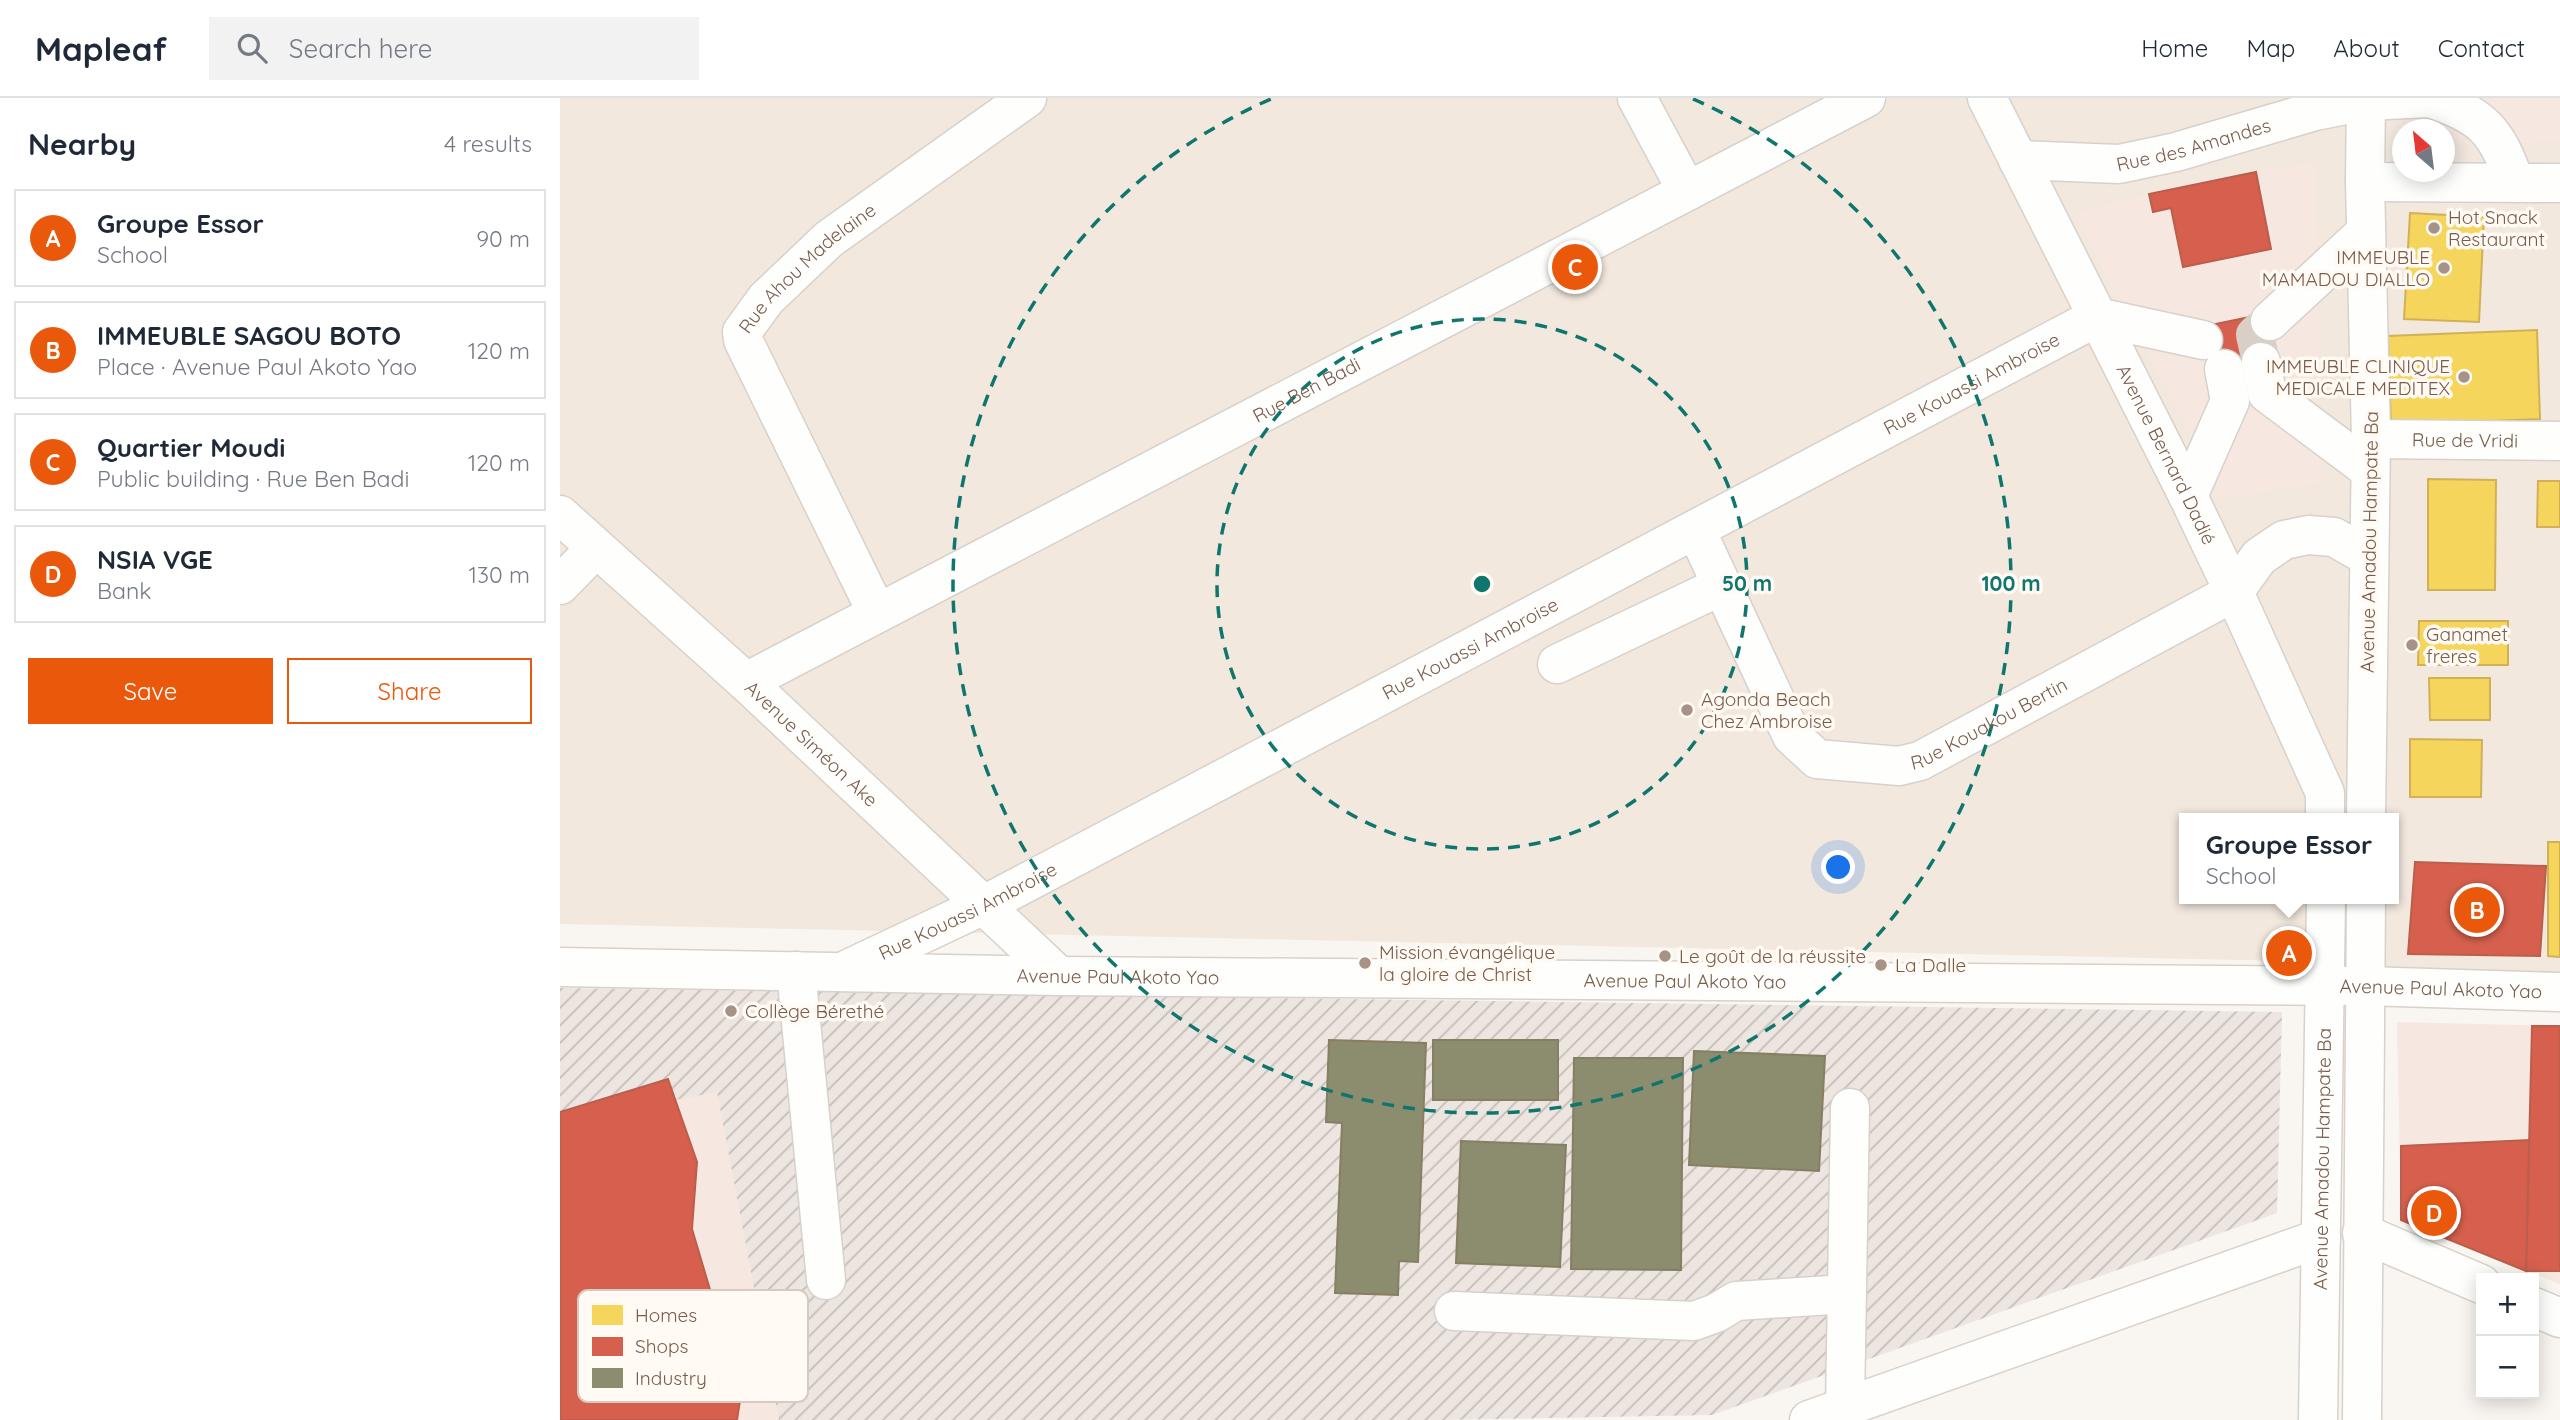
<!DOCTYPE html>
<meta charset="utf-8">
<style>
:root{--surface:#fff;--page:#f2f2f3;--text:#1f2937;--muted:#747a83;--line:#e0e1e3;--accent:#ea580c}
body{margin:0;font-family:Quicksand,sans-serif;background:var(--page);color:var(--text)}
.controls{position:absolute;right:21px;bottom:21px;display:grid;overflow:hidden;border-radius:0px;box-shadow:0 4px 18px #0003}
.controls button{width:63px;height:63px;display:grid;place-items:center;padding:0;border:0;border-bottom:2px solid var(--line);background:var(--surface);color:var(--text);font:35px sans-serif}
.compass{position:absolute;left:1832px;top:21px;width:63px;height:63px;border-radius:50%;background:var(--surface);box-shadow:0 4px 18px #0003;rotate:332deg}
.you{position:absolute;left:1279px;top:770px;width:24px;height:24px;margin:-18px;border:5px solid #fff;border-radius:50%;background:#1a73e8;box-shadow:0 0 0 10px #1a73e833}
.badge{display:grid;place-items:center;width:46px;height:46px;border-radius:50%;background:var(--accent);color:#fff;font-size:23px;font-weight:700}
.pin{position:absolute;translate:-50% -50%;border:4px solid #fff;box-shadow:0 2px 7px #0006}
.popup{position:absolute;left:1619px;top:715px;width:220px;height:91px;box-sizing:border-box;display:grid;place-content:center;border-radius:0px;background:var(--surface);filter:drop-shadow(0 2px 5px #0005);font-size:23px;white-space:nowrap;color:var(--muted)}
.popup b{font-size:26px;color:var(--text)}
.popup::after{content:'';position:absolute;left:50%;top:100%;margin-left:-14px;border:14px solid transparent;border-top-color:var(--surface)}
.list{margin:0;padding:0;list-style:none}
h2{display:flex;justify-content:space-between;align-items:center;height:91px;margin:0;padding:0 28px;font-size:30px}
h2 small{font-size:23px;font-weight:400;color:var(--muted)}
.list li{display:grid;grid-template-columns:46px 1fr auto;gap:21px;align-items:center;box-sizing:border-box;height:98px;margin:0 14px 14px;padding:0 14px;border:2px solid var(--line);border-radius:0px}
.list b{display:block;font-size:26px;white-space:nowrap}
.list p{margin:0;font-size:23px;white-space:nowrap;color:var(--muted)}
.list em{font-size:23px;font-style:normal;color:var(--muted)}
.actions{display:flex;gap:14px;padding:21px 28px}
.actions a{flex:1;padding:16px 0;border:2px solid var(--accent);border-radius:0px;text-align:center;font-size:24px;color:var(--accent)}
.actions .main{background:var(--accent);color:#fff}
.icon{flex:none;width:38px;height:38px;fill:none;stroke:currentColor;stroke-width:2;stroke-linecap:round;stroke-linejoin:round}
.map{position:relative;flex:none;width:2000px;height:1322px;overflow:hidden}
header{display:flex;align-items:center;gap:42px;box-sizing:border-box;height:98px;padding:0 35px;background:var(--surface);border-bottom:2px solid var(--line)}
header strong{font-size:33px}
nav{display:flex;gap:38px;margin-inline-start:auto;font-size:24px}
.search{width:490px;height:63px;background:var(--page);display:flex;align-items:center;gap:18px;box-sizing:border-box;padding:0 24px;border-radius:0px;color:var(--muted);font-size:26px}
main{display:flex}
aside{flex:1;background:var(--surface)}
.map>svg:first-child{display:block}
.residential{fill:#f2e8de;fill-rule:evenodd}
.commercial{fill:#f6e8e1}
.industrial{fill:url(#industrial-furrows)}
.homes{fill:#f6d55c;stroke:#d1b158;stroke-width:2}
.shops{fill:#d6604d;stroke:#ba5f4d;stroke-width:2}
.industry{fill:#8c8c6e;stroke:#877e64;stroke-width:2}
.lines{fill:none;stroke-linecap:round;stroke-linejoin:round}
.minor-tunnel{stroke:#d9cfc7;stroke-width:38;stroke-dasharray:38 19;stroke-linecap:butt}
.minor-casing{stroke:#d7d1cb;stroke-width:41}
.minor{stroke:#fefefd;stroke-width:38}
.ring{fill:none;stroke:#0f766e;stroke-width:3.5;stroke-dasharray:12 9}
.poi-dot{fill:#a69286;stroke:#fffaf3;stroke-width:2.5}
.labels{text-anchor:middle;stroke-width:7;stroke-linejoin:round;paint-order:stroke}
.street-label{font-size:19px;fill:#7a5c4d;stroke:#fffaf3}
.poi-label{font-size:19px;fill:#7a5c4d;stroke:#fffaf3;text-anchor:start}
.key{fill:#fffaf3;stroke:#d7cbc1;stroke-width:2}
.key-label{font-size:19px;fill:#7a5c4d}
.centre{fill:#0f766e;stroke:#fffaf3;stroke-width:3.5}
.ring-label{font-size:21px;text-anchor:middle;font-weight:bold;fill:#0f766e;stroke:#fffaf3;stroke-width:7;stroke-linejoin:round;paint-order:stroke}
</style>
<header>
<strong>Mapleaf</strong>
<div class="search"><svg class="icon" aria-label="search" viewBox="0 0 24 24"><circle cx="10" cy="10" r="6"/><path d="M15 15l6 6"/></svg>Search here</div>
<nav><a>Home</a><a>Map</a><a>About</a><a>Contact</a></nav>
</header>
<main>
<aside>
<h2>Nearby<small>4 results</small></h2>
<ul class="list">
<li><span class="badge">A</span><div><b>Groupe Essor</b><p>School</p></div><em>90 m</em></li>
<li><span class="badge">B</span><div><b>IMMEUBLE SAGOU BOTO</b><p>Place · Avenue Paul Akoto Yao</p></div><em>120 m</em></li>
<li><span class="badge">C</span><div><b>Quartier Moudi</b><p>Public building · Rue Ben Badi</p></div><em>120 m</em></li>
<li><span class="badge">D</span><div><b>NSIA VGE</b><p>Bank</p></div><em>130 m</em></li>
</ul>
<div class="actions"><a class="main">Save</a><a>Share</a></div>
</aside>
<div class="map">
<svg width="2000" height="1322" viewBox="0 0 2000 1322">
<defs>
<pattern id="industrial-furrows" width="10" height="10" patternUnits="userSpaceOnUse" patternTransform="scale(1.75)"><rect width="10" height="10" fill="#ede5e0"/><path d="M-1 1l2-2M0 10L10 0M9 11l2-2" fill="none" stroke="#c5bdb8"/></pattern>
</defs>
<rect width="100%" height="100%" fill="#f9f5f0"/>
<!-- residential -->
<path class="residential" d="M0 0H2000V881L1866 879 1732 863 0 826ZM1842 32H1884V74H1842ZM1624 720H1834V801H1624Z"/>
<!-- commercial -->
<g class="commercial">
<polygon points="1846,0 2000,0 2000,43 1885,45 1884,32 1847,31"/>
<polygon points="1756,63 1761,384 1663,401 1514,115 1589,96"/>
<polygon points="1837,924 2000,928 2000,1186 1841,1122"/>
<polygon points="108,981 157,993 219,1322 0,1322 0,1014"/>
</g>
<!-- industrial -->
<polygon class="industrial" points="0,890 1722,914 1717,1115 1152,1317 879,1322 219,1322 157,994 115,1002 108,982 0,1014"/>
<!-- homes -->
<g class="homes">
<polygon points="1850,115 1924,119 1919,224 1844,221"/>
<polygon points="1977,232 1980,321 1831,327 1828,238"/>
<polygon points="1868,381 1936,382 1935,492 1868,492"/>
<polygon points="1978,383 2000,383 2000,429 1977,429"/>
<polygon points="1859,523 1948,523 1948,567 1858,567"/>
<polygon points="1869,580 1930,580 1930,622 1870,622"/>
<polygon points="1850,641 1922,642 1921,699 1850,699"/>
<polygon points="1988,744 2000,744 2000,859 1988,858"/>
</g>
<!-- shops -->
<g class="shops">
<polygon points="1696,74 1711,151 1623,169 1611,110 1593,114 1589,96"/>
<polygon points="1709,215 1717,260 1650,274 1641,229"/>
<polygon points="1855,764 1986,768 1980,858 1848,856"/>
<polygon points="1972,928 2000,928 2000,1173 1966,1173"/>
<polygon points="108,981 137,1064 132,1131 181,1296 177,1322 0,1322 0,1014"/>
<polygon points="1969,1042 1966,1173 1841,1122 1841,1048"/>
</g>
<!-- industry -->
<g class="industry">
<polygon points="769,942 866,945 858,1164 839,1163 838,1197 775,1195 782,1025 766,1024"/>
<rect x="873" y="942" width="125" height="60"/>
<polygon points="1134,953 1265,958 1259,1073 1129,1067"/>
<polygon points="1014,960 1123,960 1121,1172 1011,1171"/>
<polygon points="901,1043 1006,1047 1000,1169 896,1165"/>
</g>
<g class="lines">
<!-- minor-tunnel -->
<polyline class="minor-tunnel" points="1701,264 1695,237 1710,223"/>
<defs>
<g id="minor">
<polyline points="1077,0 1127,93"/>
<path id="s1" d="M1427 0 1628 398 1674 494 1765 695V720"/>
<polyline points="1806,0 1805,84 1811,341 1806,720"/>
<path d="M1869 0C1923 17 1937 33 1955 85"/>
<path id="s2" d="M1458 62 1559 66 1616 54 1755 13 1806 3 1869 0"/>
<polyline points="1805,84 2000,85"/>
<polyline points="1710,223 1806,134"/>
<polyline points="1701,264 1707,295 1810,372"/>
<path id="s3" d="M1811 341 2000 343"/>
<polyline points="1628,398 1670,303 1664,271"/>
<path id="s4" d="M0 417 186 584 499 878"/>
<path id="s5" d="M1136 432 1232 638 1257 661 1339 668 1360 663 1674 494 1699 459 1724 442 1748 437 1774 439 1809 459"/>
<polyline points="0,487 36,450"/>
<path id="s6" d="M317 515 183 242 182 234 206 201 269 141 467 0"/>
<polyline points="997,566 1161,488"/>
<path id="s7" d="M186 584 1306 0"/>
<path id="s8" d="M0 869 499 878 1805 888 2000 894"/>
<path id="s9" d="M288 871 424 807 1537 219 1643 242"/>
<polyline points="236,873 266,1182"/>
<polyline points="1802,1135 1921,1186"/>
<polyline points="1974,1209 2000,1220"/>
<polyline points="894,1213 1134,1223 1156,1215 1176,1203 1287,1196"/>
<polyline points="1285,1309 1290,1010"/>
<polyline points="1249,1322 1761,1140"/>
<path id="s10" d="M1758 1322 1766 801"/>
<polyline points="1802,1322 1806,801"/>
</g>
</defs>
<!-- minor casing -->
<use href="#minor" class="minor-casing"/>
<!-- minor -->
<use href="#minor" class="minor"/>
</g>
<!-- distance rings -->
<g class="ring">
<circle cx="922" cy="486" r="265"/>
<path d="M1133 1A529 529 0 1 1 711 1"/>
</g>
<!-- markers -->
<g class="poi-dot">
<circle cx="1874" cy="130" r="7"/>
<circle cx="1884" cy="170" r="7"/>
<circle cx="1904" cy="279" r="7"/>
<circle cx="1852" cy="547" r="7"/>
<circle cx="1127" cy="612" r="7"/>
<circle cx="1105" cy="858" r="7"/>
<circle cx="805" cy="865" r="7"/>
<circle cx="1321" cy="867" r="7"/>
<circle cx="171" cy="913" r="7"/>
</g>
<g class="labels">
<!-- street labels -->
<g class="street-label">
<text dy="7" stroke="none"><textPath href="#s2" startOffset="178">Rue des Amandes</textPath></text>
<text dy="7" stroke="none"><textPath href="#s6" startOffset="404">Rue Ahou Madelaine</textPath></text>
<text dy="7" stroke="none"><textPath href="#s9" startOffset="1267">Rue Kouassi Ambroise</textPath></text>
<text dy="7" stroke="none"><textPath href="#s7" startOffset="632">Rue Ben Badi</textPath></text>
<text dy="7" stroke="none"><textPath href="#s3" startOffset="94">Rue de Vridi</textPath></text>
<text dy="7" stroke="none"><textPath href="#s1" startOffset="399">Avenue Bernard Dadié</textPath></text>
<text transform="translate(1809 444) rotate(-89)" y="7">Avenue Amadou Hampate Ba</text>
<text dy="7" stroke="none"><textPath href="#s9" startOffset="700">Rue Kouassi Ambroise</textPath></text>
<text dy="7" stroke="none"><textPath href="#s5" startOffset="443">Rue Kouakou Bertin</textPath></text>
<text dy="7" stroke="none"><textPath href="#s4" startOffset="340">Avenue Siméon Ake</textPath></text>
<text dy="7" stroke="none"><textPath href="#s9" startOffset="133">Rue Kouassi Ambroise</textPath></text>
<text dy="7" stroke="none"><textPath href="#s8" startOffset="558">Avenue Paul Akoto Yao</textPath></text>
<text dy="7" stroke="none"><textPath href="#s8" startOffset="1125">Avenue Paul Akoto Yao</textPath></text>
<text dy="7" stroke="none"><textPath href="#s8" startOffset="1881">Avenue Paul Akoto Yao</textPath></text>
<text dy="7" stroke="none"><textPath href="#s10" startOffset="261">Avenue Amadou Hampate Ba</textPath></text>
</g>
<!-- poi labels -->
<g class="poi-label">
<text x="1888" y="126">Hot Snack<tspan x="1888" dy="22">Restaurant</tspan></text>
<text x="1870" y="166" text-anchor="end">IMMEUBLE<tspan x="1870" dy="22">MAMADOU DIALLO</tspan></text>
<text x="1890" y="275" text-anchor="end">IMMEUBLE CLINIQUE<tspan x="1890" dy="22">MEDICALE MEDITEX</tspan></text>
<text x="1866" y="543">Ganamet<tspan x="1866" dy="22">freres</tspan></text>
<text x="1141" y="608">Agonda Beach<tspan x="1141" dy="22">Chez Ambroise</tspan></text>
<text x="819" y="861">Mission évangélique<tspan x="819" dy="22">la gloire de Christ</tspan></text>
<text x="1119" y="865">Le goût de la réussite</text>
<text x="1335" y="874">La Dalle</text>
<text x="185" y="920">Collège Bérethé</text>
</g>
</g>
<!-- legend -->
<rect x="18" y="1192" width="230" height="112" rx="10" class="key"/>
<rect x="32" y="1207" width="31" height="20" fill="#f6d55c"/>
<rect x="32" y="1239" width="31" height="19" fill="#d6604d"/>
<rect x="32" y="1270" width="31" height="20" fill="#8c8c6e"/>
<g class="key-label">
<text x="75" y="1224">Homes</text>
<text x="75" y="1255">Shops</text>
<text x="75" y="1287">Industry</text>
</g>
<circle cx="922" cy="486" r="10" class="centre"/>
<g class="ring-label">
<text x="1187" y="493">50 m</text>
<text x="1451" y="493">100 m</text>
</g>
</svg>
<div class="controls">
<button>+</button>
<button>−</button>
</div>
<svg class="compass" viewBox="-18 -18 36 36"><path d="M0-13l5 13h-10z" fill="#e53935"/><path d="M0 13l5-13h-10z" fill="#747a83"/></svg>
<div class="you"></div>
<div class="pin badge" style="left:1729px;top:855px">A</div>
<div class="popup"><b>Groupe Essor</b>School</div>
<div class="pin badge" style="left:1917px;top:812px">B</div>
<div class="pin badge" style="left:1015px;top:169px">C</div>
<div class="pin badge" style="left:1874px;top:1115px">D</div>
</div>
</main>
